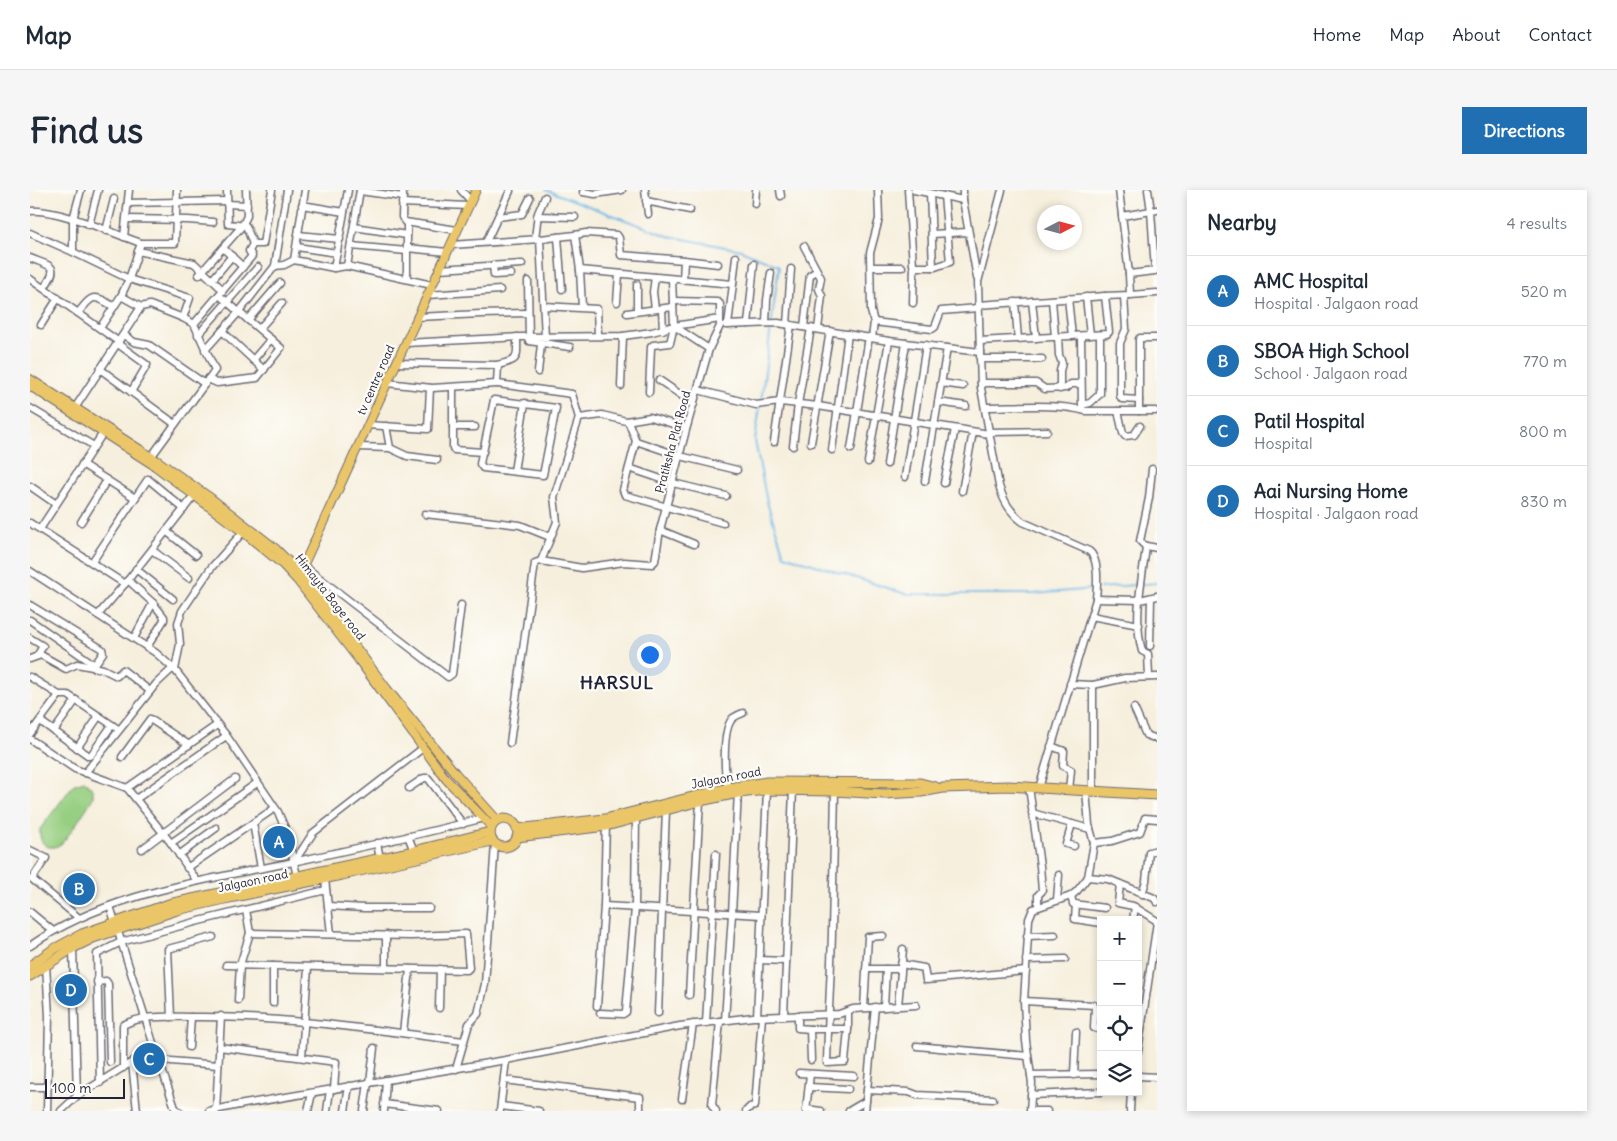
<!DOCTYPE html>
<meta charset="utf-8">
<style>
:root{--surface:#fff;--page:#f6f6f7;--text:#1f2937;--muted:#747a83;--line:#e0e1e3;--accent:#1f6fb2}
body{margin:0;font-family:Delius,sans-serif;background:var(--page);color:var(--text)}
.controls{position:absolute;right:15px;bottom:15px;display:grid;overflow:hidden;border-radius:0px;box-shadow:0 2px 8px #0003}
.controls button{width:45px;height:45px;display:grid;place-items:center;padding:0;border:0;border-bottom:1px solid var(--line);background:var(--surface);color:var(--text);font:25px sans-serif}
.compass{position:absolute;left:1007px;top:15px;width:45px;height:45px;border-radius:50%;background:var(--surface);box-shadow:0 2px 8px #0003;rotate:84deg}
.scale{position:absolute;left:15px;bottom:12px;width:80px;box-sizing:border-box;padding-left:5px;border:2px solid #22223b;border-top:0;font-size:14px;line-height:18px;white-space:nowrap;color:#22223b;-webkit-text-stroke:4px #fdfcf7;paint-order:stroke}
.you{position:absolute;left:619px;top:464px;width:18px;height:18px;margin:-12px;border:4px solid #fff;border-radius:50%;background:#1a73e8;box-shadow:0 0 0 8px #1a73e833}
.badge{display:grid;place-items:center;width:32px;height:32px;border-radius:50%;background:var(--accent);color:#fff;font-size:16px;font-weight:700}
.pin{position:absolute;translate:-50% -50%;border:2px solid #fff;box-shadow:0 1px 5px #0006}
.list{margin:0;padding:0;list-style:none}
h2{display:flex;justify-content:space-between;align-items:center;height:65px;margin:0;padding:0 20px;font-size:21px}
h2 small{font-size:16px;font-weight:400;color:var(--muted)}
.list li{display:grid;grid-template-columns:32px 1fr auto;gap:15px;align-items:center;box-sizing:border-box;height:70px;padding:0 20px;border-top:1px solid var(--line)}
.list b{display:block;font-size:19px;white-space:nowrap}
.list p{margin:0;font-size:16px;white-space:nowrap;color:var(--muted)}
.list em{font-size:16px;font-style:normal;color:var(--muted)}
.icon{flex:none;width:28px;height:28px;fill:none;stroke:currentColor;stroke-width:2;stroke-linecap:round;stroke-linejoin:round}
.map{position:relative;flex:none;width:1127px;height:921px;overflow:hidden;border-radius:0px}
header{display:flex;align-items:center;gap:30px;box-sizing:border-box;height:70px;padding:0 25px;background:var(--surface);border-bottom:1px solid var(--line)}
header strong{font-size:24px}
nav{display:flex;gap:28px;margin-inline-start:auto;font-size:18px}
.intro{display:flex;align-items:center;justify-content:space-between;box-sizing:border-box;height:120px;padding:0 30px}
h1{margin:0;font-size:35px}
.button{padding:12px 22px;border-radius:0px;background:var(--accent);color:#fff;font-size:18px;font-weight:700}
main{display:flex;gap:30px;padding:0 30px}
aside{flex:1;background:var(--surface);border-radius:0px;box-shadow:0 2px 8px #0003}
.map>svg:first-child{display:block}
.green{fill:#97cf82;stroke:#5c785e}
.lines{fill:none;stroke-linecap:round;stroke-linejoin:round}
.stream{stroke:#6eb6e6;stroke-width:2}
.minor-casing{stroke:#6c6a74;stroke-width:9}
.major-casing{stroke:#6c6a74;stroke-width:10}
.highway-casing{stroke:#6c6a74;stroke-width:11}
.minor{stroke:#fff;stroke-width:6}
.major{stroke:#ebc669;stroke-width:8}
.highway{stroke:#ebc669;stroke-width:9}
.labels{text-anchor:middle;stroke-width:4.5;stroke-linejoin:round;paint-order:stroke}
.street-label{font-size:12px;fill:#22223b;stroke:#fdfcf7}
.district-label{font-size:18px;font-weight:bold;letter-spacing:1px;fill:#22223b;stroke:#fdfcf7}
</style>
<header>
<strong>Map</strong>
<nav><a>Home</a><a>Map</a><a>About</a><a>Contact</a></nav>
</header>
<div class="intro"><h1>Find us</h1><a class="button">Directions</a></div>
<main>
<div class="map">
<svg width="1127" height="921" viewBox="0 0 1127 921">
<rect width="100%" height="100%" fill="#fdfcf7"/>
<filter id="ink" filterUnits="userSpaceOnUse"><feTurbulence type="fractalNoise" baseFrequency=".02" numOctaves="2"/><feDisplacementMap in="SourceGraphic" scale="10" xChannelSelector="R" yChannelSelector="G"/><feConvolveMatrix kernelMatrix="1 2 1 2 8 2 1 2 1" color-interpolation-filters="sRGB"/></filter>
<filter id="wash" filterUnits="userSpaceOnUse"><feTurbulence type="fractalNoise" baseFrequency=".0096" numOctaves="4" result="noise"/><feDisplacementMap in="SourceGraphic" scale="20" xChannelSelector="R" yChannelSelector="G"/><feGaussianBlur stdDeviation="1.12" result="paint"/><feColorMatrix in="noise" values="0 0 0 0 0 0 0 0 0 0 0 0 0 0 0 0 0 1.4 0 .05"/><feComposite in="paint" operator="in"/></filter>
<g filter="url(#wash)">
<rect width="100%" height="100%" fill="#f6efdd"/>
<!-- green -->
<path class="green" d="M54 591C60 595 64 600 63 607 62 611 36 650 32 653 19 663 8 654 10 639L44 594Z"/>
<g class="lines">
<!-- stream -->
<g class="stream">
<polyline points="516,0 638,46 711,60 749,76 731,212"/>
<polyline points="730,216 725,251 737,312 754,365 876,404 1003,404 1065,399"/>
<polyline points="1070,398 1127,393"/>
</g>
</g>
</g>
<g filter="url(#ink)">
<g class="lines">
<defs>
<g id="minor">
<polyline points="51,0 43,29 43,62 99,89 111,53 145,53 147,0"/>
<polyline points="197,0 198,34 216,36 223,54"/>
<polyline points="275,0 264,70 304,78 317,76"/>
<polyline points="330,0 317,76 402,95"/>
<polyline points="373,0 372,27 375,32 427,40"/>
<polyline points="431,0 441,11"/>
<polyline points="615,0 618,24"/>
<polyline points="750,0 751,6"/>
<polyline points="878,0 883,75 886,77 905,77 920,72 914,6"/>
<polyline points="884,0 933,10 947,88"/>
<path d="M972 0 948 92 951 198 969 296C974 312 980 322 993 332L1059 361C1070 369 1067 397 1066 409L1009 598"/>
<polyline points="1089,0 1099,84"/>
<polyline points="330,1 373,7"/>
<polyline points="553,2 565,4 592,0"/>
<polyline points="900,3 903,77"/>
<polyline points="933,10 933,0"/>
<polyline points="616,11 660,20"/>
<polyline points="98,13 197,11"/>
<polyline points="372,13 438,16"/>
<polyline points="197,14 217,15"/>
<polyline points="725,14 726,0"/>
<polyline points="272,15 314,22"/>
<path d="M0 21C26 18 85 44 111 53"/>
<polyline points="507,26 545,27"/>
<polyline points="1092,26 1121,21 1118,0"/>
<polyline points="468,27 492,24 500,8"/>
<polyline points="96,29 158,30 183,32"/>
<polyline points="59,35 68,0"/>
<polyline points="324,37 377,45"/>
<polyline points="76,41 84,9"/>
<polyline points="0,43 43,62"/>
<polyline points="902,44 938,42"/>
<polyline points="268,45 310,49"/>
<polyline points="545,45 556,43 587,45 589,48 591,65 654,70 653,90"/>
<polyline points="94,47 99,0"/>
<polyline points="528,47 532,99"/>
<polyline points="505,49 508,23 515,7"/>
<polyline points="510,49 515,147"/>
<polyline points="456,52 480,1"/>
<polyline points="421,55 510,49 545,45 550,80 703,94 698,135"/>
<polyline points="321,56 377,61"/>
<polyline points="774,56 791,88 789,99 792,106 788,139"/>
<polyline points="267,57 307,63"/>
<polyline points="193,58 213,77"/>
<polyline points="377,58 417,62"/>
<polyline points="108,61 164,73 193,100"/>
<path d="M0 68C22 77 30 75 14 98"/>
<polyline points="654,70 688,74"/>
<polyline points="463,75 464,85 481,84"/>
<polyline points="245,76 254,75 264,70"/>
<polyline points="841,77 872,77"/>
<polyline points="304,78 318,0"/>
<polyline points="409,79 492,74"/>
<polyline points="550,80 552,117"/>
<polyline points="169,85 212,36 217,26 216,0"/>
<polyline points="0,89 89,152"/>
<polyline points="377,89 377,33"/>
<polyline points="182,90 202,66"/>
<polyline points="498,91 499,151 540,157"/>
<polyline points="703,94 706,67"/>
<polyline points="607,95 607,121"/>
<polyline points="398,105 470,100"/>
<polyline points="1100,105 1127,103"/>
<polyline points="1094,106 1096,139 1090,153 1090,206 1092,209 1109,210"/>
<polyline points="1056,107 1060,145"/>
<polyline points="1038,108 1042,146"/>
<polyline points="1022,110 1025,147"/>
<polyline points="643,111 688,112 690,114 690,136 679,159 656,240 630,340 664,354"/>
<polyline points="1002,111 1006,148"/>
<polyline points="587,112 589,84"/>
<polyline points="985,112 988,149"/>
<polyline points="883,113 884,77"/>
<polyline points="948,115 1075,106 1100,105 1099,84 1125,81 1121,21 1127,20"/>
<polyline points="514,116 567,119 568,145"/>
<polyline points="111,117 120,115 153,128"/>
<polyline points="625,119 623,102 625,87"/>
<polyline points="632,119 633,140"/>
<path d="M48 123C63 104 64 104 84 117"/>
<polyline points="597,123 643,117"/>
<polyline points="387,127 451,124 498,123"/>
<polyline points="218,130 250,93"/>
<polyline points="844,132 841,121 840,63 849,29 848,0"/>
<polyline points="736,133 737,110 741,83"/>
<polyline points="718,134 724,74"/>
<polyline points="757,134 761,79"/>
<polyline points="11,135 28,108"/>
<polyline points="696,135 748,133 859,151 950,162"/>
<polyline points="644,136 690,129"/>
<polyline points="774,137 780,85 787,81"/>
<polyline points="70,138 91,106"/>
<polyline points="229,139 252,113"/>
<polyline points="192,141 234,180"/>
<polyline points="94,145 104,152 119,155 175,194"/>
<polyline points="168,145 228,77"/>
<polyline points="1051,146 1052,217"/>
<polyline points="1028,147 1029,165 1032,173 1030,181 1030,199"/>
<polyline points="842,148 844,132 902,139 905,137 911,121 948,118"/>
<polyline points="950,151 1077,144 1079,142 1075,106"/>
<polyline points="376,153 491,147 593,146 622,142 644,136 679,159"/>
<polyline points="88,154 117,175 101,202"/>
<polyline points="175,160 209,122 245,76 257,0"/>
<polyline points="950,169 1012,169"/>
<polyline points="223,170 241,149"/>
<polyline points="366,173 466,175 468,176 467,193 468,194 542,204 549,228"/>
<path d="M467 175C490 170 487 169 487 147"/>
<polyline points="70,179 145,234"/>
<polyline points="508,182 511,154"/>
<polyline points="178,189 187,193 227,188 251,158 189,105"/>
<polyline points="629,190 664,214"/>
<polyline points="357,193 402,198 467,194"/>
<polyline points="911,193 933,196"/>
<polyline points="951,193 1006,193 1015,199 1036,198 1041,194 1051,194"/>
<polyline points="591,196 593,146"/>
<polyline points="423,198 423,258 424,260 453,262 464,210 526,218 513,285 453,278 450,274 452,263"/>
<polyline points="668,200 726,215 750,212 788,216 959,244"/>
<polyline points="619,202 621,157 623,155 640,153 644,136 642,89"/>
<polyline points="908,212 936,216"/>
<polyline points="1052,215 1060,213 1070,204 1070,145"/>
<path d="M955 217C983 217 1030 213 1055 221H1125"/>
<polyline points="0,218 64,256"/>
<polyline points="45,218 111,117 91,106 99,89 160,108 153,128 164,134"/>
<polyline points="1088,221 1093,243 1095,246 1104,245 1110,236"/>
<polyline points="1109,221 1109,149 1110,148 1127,148"/>
<polyline points="598,231 606,251 593,300 595,305 693,333"/>
<polyline points="338,235 398,239 400,198"/>
<polyline points="356,236 360,258"/>
<polyline points="423,237 445,237"/>
<polyline points="959,242 1017,241"/>
<polyline points="606,251 650,266 707,280"/>
<polyline points="744,252 761,135"/>
<polyline points="781,253 800,141"/>
<polyline points="763,256 768,214 781,138"/>
<polyline points="328,257 360,258 377,266 407,270"/>
<polyline points="821,259 839,147"/>
<polyline points="802,260 818,144"/>
<polyline points="121,267 185,180 164,134 222,66 219,61 223,54 233,54 242,0"/>
<polyline points="838,272 859,151"/>
<polyline points="52,274 105,308"/>
<polyline points="857,274 876,153"/>
<polyline points="599,278 643,293 696,306"/>
<polyline points="484,281 495,213"/>
<polyline points="875,287 896,155"/>
<polyline points="895,291 917,158"/>
<polyline points="914,293 925,239"/>
<polyline points="0,296 26,314"/>
<polyline points="932,301 943,242"/>
<polyline points="395,324 490,335 520,347"/>
<polyline points="51,332 77,290"/>
<polyline points="0,333 95,394"/>
<polyline points="10,339 73,243"/>
<polyline points="136,341 166,365"/>
<polyline points="1116,356 1127,358"/>
<polyline points="122,360 159,388"/>
<polyline points="511,371 527,332 524,307 549,228 572,225 596,231 620,227 656,238"/>
<polyline points="62,372 118,289 154,319"/>
<polyline points="274,376 418,487 422,484 431,415"/>
<polyline points="106,379 143,409"/>
<polyline points="0,381 126,463 145,480 196,545 248,622 257,643 267,686"/>
<polyline points="98,390 123,413 134,427 134,430 117,457"/>
<polyline points="1066,409 1110,410 1127,406"/>
<polyline points="0,415 72,459 73,463 63,477"/>
<polyline points="68,425 98,390 167,302"/>
<polyline points="1061,426 1109,435"/>
<polyline points="0,430 65,475"/>
<polyline points="0,448 13,456 7,466"/>
<polyline points="104,448 123,413"/>
<polyline points="1120,456 1121,408"/>
<polyline points="0,469 11,465 36,479 47,474 73,479 87,486 93,480 120,501"/>
<polyline points="145,480 150,454 148,433 152,421 181,378 213,342"/>
<polyline points="0,487 29,505 38,505 88,539"/>
<path d="M1119 487 1118 464 1112 461C1103 428 1112 390 1116 357L1110 351 1119 308 1122 279"/>
<polyline points="1040,494 1063,495 1095,488 1127,487"/>
<polyline points="1104,518 1116,545 1127,549"/>
<polyline points="10,531 59,566 61,565 82,535"/>
<polyline points="24,541 46,510"/>
<polyline points="0,544 29,505"/>
<polyline points="0,549 45,579 97,598 141,653 167,691"/>
<polyline points="480,553 505,373 511,371 552,378 594,372 622,374 625,371 630,340"/>
<polyline points="1021,556 1034,561 1033,576 1041,580 1039,600"/>
<polyline points="47,558 69,526"/>
<polyline points="92,567 120,529 159,555"/>
<polyline points="55,583 126,494 143,478"/>
<polyline points="999,597 1010,676 1012,701 1008,705 1008,716"/>
<polyline points="97,598 187,535"/>
<polyline points="379,598 394,588 398,588 433,634"/>
<path d="M698 598C694 584 692 538 703 528 706 526 710 524 713 523"/>
<polyline points="1063,601 1063,495"/>
<polyline points="106,609 196,546"/>
<polyline points="1002,623 1060,639"/>
<polyline points="223,633 231,678"/>
<polyline points="1042,634 1036,654 1044,656"/>
<polyline points="378,646 384,661"/>
<polyline points="141,653 227,593"/>
<polyline points="347,653 350,669"/>
<polyline points="1064,653 1082,651 1110,642 1115,628 1127,629"/>
<polyline points="112,659 205,589"/>
<polyline points="0,660 16,668 2,689 49,728"/>
<polyline points="149,665 186,638"/>
<polyline points="264,672 283,643 393,558"/>
<polyline points="157,678 245,618"/>
<polyline points="1058,687 1078,689 1124,708 1127,712"/>
<polyline points="295,689 301,744"/>
<polyline points="1090,694 1088,713 1103,716 1127,731"/>
<polyline points="1112,704 1116,691 1119,662 1127,660"/>
<polyline points="1041,706 1043,714 1075,718"/>
<polyline points="1027,710 1029,685"/>
<polyline points="1046,714 1045,729 1071,733"/>
<polyline points="80,716 124,856 145,918 149,921"/>
<polyline points="298,716 334,718 399,718"/>
<polyline points="574,716 731,725"/>
<polyline points="0,722 23,741"/>
<polyline points="1103,730 1105,717"/>
<polyline points="997,746 1025,745"/>
<path d="M0 756C75 704 171 691 258 673 324 659 389 645 454 628"/>
<polyline points="729,770 756,771"/>
<polyline points="996,770 1035,769"/>
<polyline points="871,774 894,778 896,790 996,781"/>
<polyline points="16,775 19,826 17,921"/>
<polyline points="196,775 437,780 439,778 436,744 381,746 220,743"/>
<polyline points="356,778 356,745"/>
<polyline points="836,779 871,779"/>
<polyline points="67,792 76,791 78,794 80,872"/>
<polyline points="659,805 670,611"/>
<polyline points="208,810 210,775 220,743 216,720"/>
<polyline points="994,811 1064,815 1065,817 1064,838 1071,840"/>
<polyline points="243,813 243,776"/>
<polyline points="567,816 574,716 576,632"/>
<polyline points="868,816 873,759"/>
<polyline points="854,817 856,779"/>
<polyline points="409,818 410,779"/>
<polyline points="834,818 838,747 853,746"/>
<polyline points="570,823 593,824 596,822 605,718 606,625"/>
<polyline points="628,823 636,620"/>
<polyline points="754,825 763,600"/>
<polyline points="768,825 768,838 780,839 781,870"/>
<polyline points="141,827 138,759 183,747"/>
<polyline points="727,827 737,600"/>
<polyline points="695,830 702,724 708,601"/>
<polyline points="676,833 686,664"/>
<path d="M780 839H818L815 872 797 873C798 829 801 786 802 742 803 695 804 648 805 601"/>
<polyline points="818,839 818,821"/>
<polyline points="373,843 380,779"/>
<polyline points="887,856 998,866"/>
<polyline points="159,857 161,827"/>
<polyline points="189,857 306,872 304,899"/>
<polyline points="1108,861 1127,732"/>
<polyline points="272,867 278,777"/>
<polyline points="129,870 188,875"/>
<polyline points="102,872 107,921"/>
<path d="M93 878V835C115 824 140 827 164 827 255 826 344 840 434 851"/>
<polyline points="426,879 439,834 448,824 455,794 465,654"/>
<polyline points="769,883 824,886"/>
<polyline points="1001,885 1071,884"/>
<polyline points="1044,885 1046,842"/>
<polyline points="1108,886 1127,887"/>
<polyline points="474,890 610,907 610,921"/>
<polyline points="70,893 67,764 91,752 165,732 296,700"/>
<polyline points="340,893 344,858"/>
<polyline points="0,897 18,897"/>
<polyline points="779,897 818,899"/>
<polyline points="837,900 879,902 887,905 963,909"/>
<polyline points="1001,905 1071,902"/>
<polyline points="47,906 102,872 124,856"/>
<polyline points="652,909 663,834"/>
<polyline points="354,914 409,921"/>
<polyline points="471,916 509,921"/>
<polyline points="776,919 791,921"/>
<polyline points="31,921 47,906 43,758"/>
<polyline points="179,921 214,914 476,870 650,836 723,827 809,824 823,819 886,815"/>
<polyline points="186,921 191,826"/>
<polyline points="278,921 282,903"/>
<polyline points="297,921 300,900"/>
<polyline points="315,921 319,896"/>
<polyline points="334,921 338,893"/>
<polyline points="354,921 356,890"/>
<polyline points="470,921 476,870"/>
<polyline points="686,921 682,915 690,831"/>
<polyline points="716,921 720,917 725,916 732,827"/>
<polyline points="776,921 780,884"/>
<polyline points="819,921 836,911"/>
<polyline points="835,921 845,817"/>
<polyline points="1000,921 1002,893 996,851 994,811 999,729 1003,719 1041,706 1047,701 1058,687 1064,653 1059,635 1056,601"/>
<polyline points="1000,921 1017,921"/>
<polyline points="1100,921 1101,902"/>
</g>
<g id="major">
<polyline points="0,189 128,271 178,306 246,359 270,383 357,499 426,584 468,631"/>
<polyline points="0,196 125,276 213,342 253,375 267,390 328,469 416,589 462,637"/>
<polyline points="268,387 446,0"/>
</g>
<g id="highway">
<circle cx="474" cy="643" r="14"/>
<polyline points="487,639 575,629 698,598 737,592 890,593 906,597"/>
<polyline points="487,647 576,636 670,611 708,603 737,600 805,601 854,604 891,602 913,598 978,596 1127,605"/>
<polyline points="0,776 24,759 52,744 139,714 384,661 460,642"/>
<polyline points="0,786 43,758 63,748 147,720 199,708 312,685 462,651"/>
</g>
</defs>
<!-- minor casing -->
<use href="#minor" class="minor-casing"/>
<!-- major casing -->
<use href="#major" class="major-casing"/>
<!-- highway casing -->
<use href="#highway" class="highway-casing"/>
<!-- minor -->
<use href="#minor" class="minor"/>
<!-- major -->
<use href="#major" class="major"/>
<!-- highway -->
<use href="#highway" class="highway"/>
</g>
</g>
<g class="labels">
<!-- street labels -->
<g class="street-label">
<text transform="translate(346 190) rotate(-66)" y="4">tv centre road</text>
<text transform="translate(643 252) rotate(-75)" y="4">Pratiksha Plat Road</text>
<text transform="translate(300 407) rotate(52)" y="4">Himayta Bage road</text>
<text transform="translate(696 588) rotate(-11)" y="4">Jalgaon road</text>
<text transform="translate(223 691) rotate(-12)" y="4">Jalgaon road</text>
</g>
<!-- district labels -->
<g class="district-label">
<text x="587" y="499">HARSUL</text>
</g>
</g>
</svg>
<div class="controls">
<button>+</button>
<button>−</button>
<button><svg class="icon" aria-label="locate" viewBox="0 0 24 24"><circle cx="12" cy="12" r="6"/><path d="M12 2v4M12 18v4M2 12h4M18 12h4"/></svg></button>
<button><svg class="icon" aria-label="layers" viewBox="0 0 24 24"><path d="M12 4l9 5-9 5-9-5zM3 14l9 5 9-5"/></svg></button>
</div>
<svg class="compass" viewBox="-18 -18 36 36"><path d="M0-13l5 13h-10z" fill="#e53935"/><path d="M0 13l5-13h-10z" fill="#747a83"/></svg>
<div class="scale">100 m</div>
<div class="you"></div>
<div class="pin badge" style="left:249px;top:652px">A</div>
<div class="pin badge" style="left:49px;top:699px">B</div>
<div class="pin badge" style="left:119px;top:869px">C</div>
<div class="pin badge" style="left:41px;top:800px">D</div>
</div>
<aside>
<h2>Nearby<small>4 results</small></h2>
<ul class="list">
<li><span class="badge">A</span><div><b>AMC Hospital</b><p>Hospital · Jalgaon road</p></div><em>520 m</em></li>
<li><span class="badge">B</span><div><b>SBOA High School</b><p>School · Jalgaon road</p></div><em>770 m</em></li>
<li><span class="badge">C</span><div><b>Patil Hospital</b><p>Hospital</p></div><em>800 m</em></li>
<li><span class="badge">D</span><div><b>Aai Nursing Home</b><p>Hospital · Jalgaon road</p></div><em>830 m</em></li>
</ul>
</aside>
</main>
